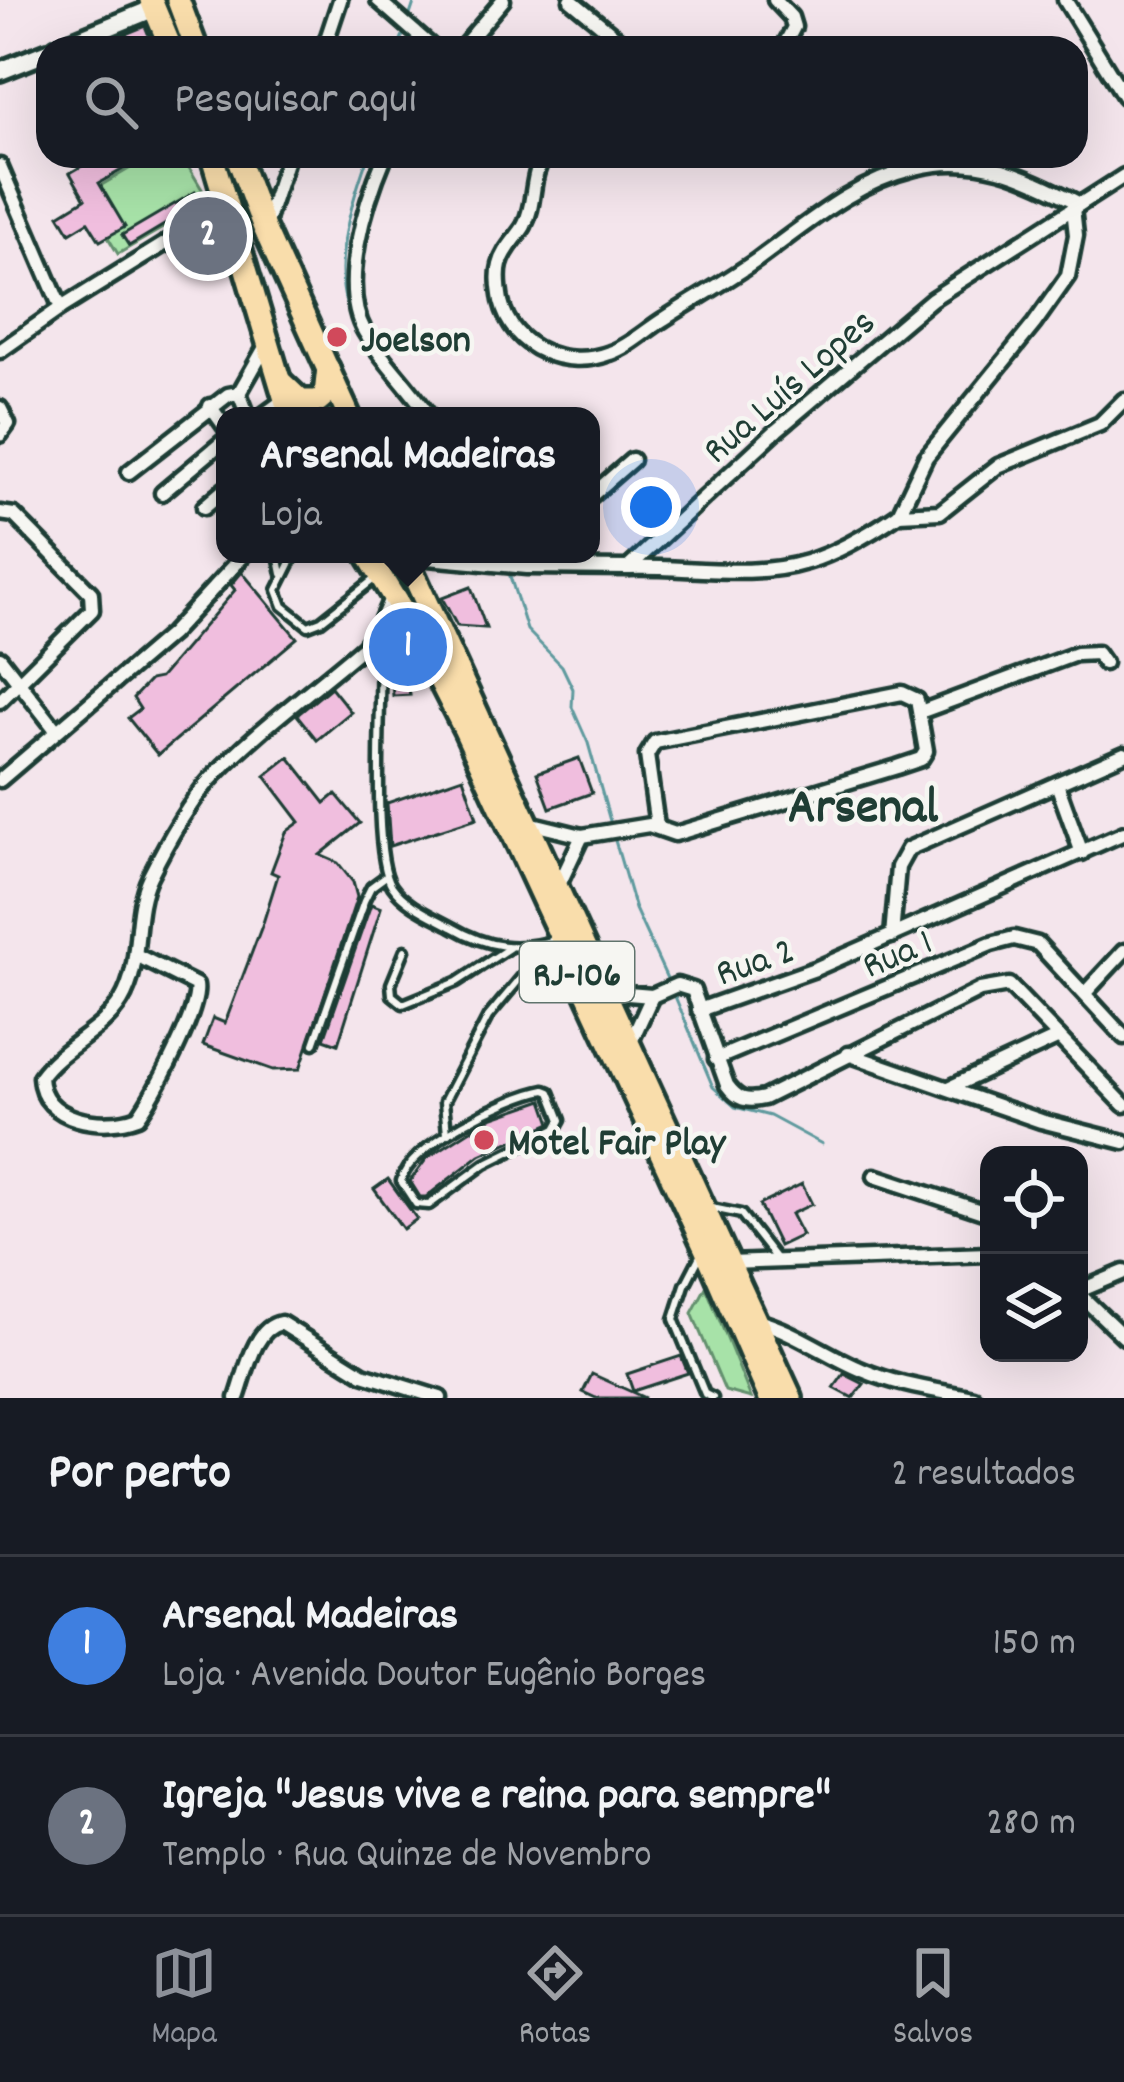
<!DOCTYPE html>
<html lang="pt">
<meta charset="utf-8">
<style>
:root{--surface:#171b24;--page:#20242c;--text:#f1f3f6;--muted:#9ea1a6;--line:#363941;--accent:#8c9099}
body{margin:0;font-family:Dekko,sans-serif;background:var(--page);color:var(--text)}
.controls{position:absolute;right:36px;bottom:36px;display:grid;overflow:hidden;border-radius:24px;box-shadow:0 12px 48px #0002}
.controls button{width:108px;height:108px;display:grid;place-items:center;padding:0;border:0;border-bottom:3px solid var(--line);background:var(--surface);color:var(--text);font:60px sans-serif}
.you{position:absolute;left:651px;top:507px;width:42px;height:42px;margin:-30px;border:9px solid #fff;border-radius:50%;background:#1a73e8;box-shadow:0 0 0 18px #1a73e833}
.badge{display:grid;place-items:center;width:78px;height:78px;border-radius:50%;background:var(--accent);color:#fff;font-size:39px;font-weight:700}
.pin{position:absolute;translate:-50% -50%;border:6px solid #fff;box-shadow:0 3px 12px #0006}
.popup{position:absolute;left:216px;top:407px;width:384px;height:156px;box-sizing:border-box;display:grid;place-content:center;border-radius:24px;background:var(--surface);filter:drop-shadow(0 3px 9px #0005);font-size:39px;white-space:nowrap;color:var(--muted)}
.popup b{font-size:45px;color:var(--text)}
.popup::after{content:'';position:absolute;left:50%;top:100%;margin-left:-24px;border:24px solid transparent;border-top-color:var(--surface)}
.list{margin:0;padding:0;list-style:none}
h2{display:flex;justify-content:space-between;align-items:center;height:156px;margin:0;padding:0 48px;font-size:51px}
h2 small{font-size:39px;font-weight:400;color:var(--muted)}
.list li{display:grid;grid-template-columns:78px 1fr auto;gap:36px;align-items:center;box-sizing:border-box;height:180px;padding:0 48px;border-top:3px solid var(--line)}
.list b{display:block;font-size:45px;white-space:nowrap}
.list p{margin:0;font-size:39px;white-space:nowrap;color:var(--muted)}
.list em{font-size:39px;font-style:normal;color:var(--muted)}
.icon{flex:none;width:66px;height:66px;fill:none;stroke:currentColor;stroke-width:2;stroke-linecap:round;stroke-linejoin:round}
.map{position:relative;flex:none;width:1124px;height:1398px;overflow:hidden}
.search{position:absolute;background:var(--surface);box-shadow:0 12px 48px #0002;left:36px;right:36px;top:36px;height:132px;display:flex;align-items:center;gap:30px;box-sizing:border-box;padding:0 42px;border-radius:36px;color:var(--muted);font-size:45px}
.sheet{height:516px;background:var(--surface)}
nav{display:flex;justify-content:space-around;align-items:center;box-sizing:border-box;height:168px;border-top:3px solid var(--line);background:var(--surface);font-size:33px;color:var(--muted)}
nav a{display:grid;justify-items:center;gap:6px}
nav .on{color:var(--accent)}
.map>svg:first-child{display:block}
.green{fill:#a7e2a8;stroke:#63906e;stroke-width:3}
.lines{fill:none;stroke-linecap:round;stroke-linejoin:round}
.stream{stroke:#5e9a9e;stroke-width:3}
.building{fill:#f0bede;stroke:#1f3d34;stroke-width:3}
.lane-casing{stroke:#1f3d34;stroke-width:15}
.street-casing{stroke:#1f3d34;stroke-width:21}
.secondary-casing{stroke:#1f3d34;stroke-width:26}
.highway-casing{stroke:#1f3d34;stroke-width:30}
.lane{stroke:#f6f6f2;stroke-width:6}
.street{stroke:#f6f6f2;stroke-width:12}
.secondary{stroke:#f6f6f2;stroke-width:16}
.highway{stroke:#f9ddab;stroke-width:21}
.poi-dot{fill:#d1495b;stroke:#f6f6f2;stroke-width:4.5}
.labels{text-anchor:middle;stroke-width:9;stroke-linejoin:round;paint-order:stroke}
.shield{fill:#f6f6f2;stroke:#60746d;stroke-width:3}
.shield-label{font-size:36px;font-weight:bold;fill:#1f3d34}
.poi-label{font-size:39px;font-weight:bold;fill:#1f3d34;stroke:#f6f6f2;text-anchor:start}
.street-label{font-size:39px;fill:#1f3d34;stroke:#f6f6f2}
.district-label{font-size:51px;font-weight:bold;fill:#1f3d34;stroke:#f6f6f2}
</style>
<div class="map">
<svg width="1124" height="1398" viewBox="0 0 1124 1398">
<rect width="100%" height="100%" fill="#f4e5ec"/>
<filter id="ink" filterUnits="userSpaceOnUse"><feTurbulence type="fractalNoise" baseFrequency=".00833" numOctaves="2"/><feDisplacementMap in="SourceGraphic" scale="24" xChannelSelector="R" yChannelSelector="G"/><feConvolveMatrix kernelMatrix="1 2 1 2 8 2 1 2 1" color-interpolation-filters="sRGB"/></filter>
<g filter="url(#ink)">
<!-- green -->
<g class="green">
<polygon points="151,156 182,156 209,201 118,254 83,196"/>
<polygon points="706,1287 751,1398 725,1391 692,1313"/>
</g>
<g class="lines">
<!-- stream -->
<g class="stream">
<polyline points="409,18 415,0"/>
<polyline points="398,48 406,27"/>
<path d="M361 335C324 285 349 209 368 156"/>
<polyline points="508,570 527,630 562,666 573,689 572,707 588,743 612,828"/>
<polyline points="614,837 635,909 670,985"/>
<polyline points="674,994 713,1087 735,1107 770,1116 822,1144"/>
</g>
</g>
<!-- building -->
<g class="building">
<polygon points="145,26 154,48 91,48"/>
<polygon points="99,156 146,156 99,183 125,227 100,241 88,222 70,233 59,215 85,199 70,173"/>
<polygon points="195,192 201,203 129,246 122,235"/>
<polygon points="242,572 297,638 158,755 128,718 140,709 133,698 150,680 160,678 235,590 231,585"/>
<polygon points="471,587 486,628 457,626 442,598"/>
<polygon points="405,662 410,695 393,696 391,667"/>
<polygon points="331,687 351,712 317,740 297,715"/>
<polygon points="289,757 325,803 336,794 360,823 320,855 338,863 353,882 357,897 300,1069 273,1070 203,1045 213,1018 225,1023 263,923 278,875 271,872 286,832 300,822 265,776"/>
<polygon points="579,758 592,793 550,808 537,773"/>
<polygon points="463,777 477,818 390,846 387,803"/>
<polygon points="371,904 381,908 338,1044 324,1039"/>
<polygon points="543,1100 551,1123 480,1155 426,1197 420,1197 410,1181 427,1158 488,1119"/>
<polygon points="388,1179 417,1219 403,1229 374,1189"/>
<polygon points="802,1184 812,1204 791,1214 802,1235 779,1246 759,1205"/>
<polygon points="681,1356 688,1373 633,1391 627,1374"/>
<polygon points="592,1374 645,1398 596,1398 583,1392"/>
<polygon points="844,1374 864,1384 853,1398 834,1388"/>
</g>
<g class="lines">
<defs>
<g id="lane">
<polyline points="278,554 282,574"/>
<polyline points="295,554 277,590 283,606 308,626 321,621 378,576"/>
<path d="M380 630C384 682 369 852 392 886 405 905 432 916 452 927 488 948 518 952 557 939"/>
<polyline points="405,950 391,984 392,995 403,1004 457,982 509,948"/>
<polyline points="314,1044 364,901 371,887 386,876"/>
<path d="M545 1090 550 1092 561 1120 556 1129 485 1164 429 1205 416 1204 401 1181C409 1145 510 1096 545 1090Z"/>
<polyline points="447,1133 444,1102 488,1017 529,968 565,953"/>
<polyline points="712,1208 741,1214 777,1260"/>
<polyline points="700,1256 685,1285 674,1319 705,1394 713,1398"/>
</g>
<g id="street">
<polyline points="378,0 433,48"/>
<polyline points="571,0 629,48"/>
<polyline points="775,0 791,17 794,27 783,48"/>
<polyline points="1065,0 1124,96"/>
<polyline points="324,48 340,0"/>
<polyline points="462,48 503,0"/>
<path d="M385 156C366 201 338 286 365 332 383 362 410 387 429 416"/>
<path d="M544 156C530 177 536 203 524 226 516 239 504 249 500 265 497 276 499 289 501 301 512 349 566 370 610 353 630 346 646 330 664 319 695 299 727 281 757 260 808 223 853 183 915 168 976 152 1027 176 1080 204"/>
<polyline points="0,166 61,308"/>
<polyline points="1073,208 1076,235 1068,276 1034,324 926,457 899,514 940,512 998,466 1100,424 1124,400"/>
<polyline points="266,223 288,156"/>
<polyline points="0,351 61,308 229,204"/>
<polyline points="239,393 268,342"/>
<polyline points="210,406 225,427"/>
<polyline points="0,408 8,424 0,435"/>
<polyline points="262,416 284,400"/>
<polyline points="129,472 228,395 239,393 248,416"/>
<polyline points="162,493 225,440"/>
<polyline points="591,496 632,460"/>
<polyline points="204,507 225,489"/>
<polyline points="0,513 14,515 91,593 92,610 0,701"/>
<polyline points="406,556 527,567 628,568 777,430 932,299 1124,176"/>
<path d="M629 568C686 566 752 579 807 562 840 552 871 533 899 514"/>
<polyline points="0,658 56,730"/>
<polyline points="920,712 1076,654 1097,653 1104,663"/>
<polyline points="0,780 171,634 245,554"/>
<polyline points="1057,784 1082,853"/>
<polyline points="525,822 582,836 649,825 675,834 897,767 921,759 926,751 917,700 902,693 655,742 647,755 657,826"/>
<polyline points="559,885 582,836"/>
<polyline points="892,936 898,867 908,849 1124,754"/>
<path d="M136 955 196 985C201 1008 154 1095 138 1117 104 1130 42 1122 40 1077 61 1047 101 1033 121 1001 144 963 131 915 150 876 166 844 186 807 209 781 254 732 313 690 363 647L379 626 392 596"/>
<path d="M604 992 652 996 677 985 693 990 727 1085C738 1100 746 1102 764 1098L980 990 1009 985 1124 1105"/>
<polyline points="1085,993 1124,951"/>
<polyline points="699,1010 815,969 1124,833"/>
<polyline points="630,1044 652,996"/>
<polyline points="848,1054 1041,1121 1124,1142"/>
<polyline points="716,1059 991,944 1014,938 1038,944 1124,1037"/>
<polyline points="949,1088 1059,1037"/>
<polyline points="875,1176 989,1214"/>
<polyline points="729,1263 989,1254"/>
<polyline points="1079,1291 1124,1272"/>
<polyline points="1079,1294 1124,1337"/>
<path d="M757 1321C795 1331 826 1355 862 1370 900 1386 935 1390 974 1398"/>
<path d="M237 1398C246 1374 253 1328 281 1323L363 1374 440 1398"/>
</g>
<g id="secondary">
<polyline points="57,48 155,8"/>
<polyline points="0,71 48,52"/>
</g>
<g id="highway">
<polyline points="151,0 171,48"/>
<polyline points="178,0 196,48"/>
<polyline points="212,156 290,416"/>
<polyline points="237,156 264,228 349,416"/>
<polyline points="280,381 301,401 318,401 325,395 328,368"/>
<polyline points="367,554 414,630 465,730 705,1248 770,1398"/>
<polyline points="404,554 791,1398"/>
</g>
</defs>
<!-- lane casing -->
<use href="#lane" class="lane-casing"/>
<!-- street casing -->
<use href="#street" class="street-casing"/>
<!-- secondary casing -->
<use href="#secondary" class="secondary-casing"/>
<!-- highway casing -->
<use href="#highway" class="highway-casing"/>
<!-- lane -->
<use href="#lane" class="lane"/>
<!-- street -->
<use href="#street" class="street"/>
<!-- secondary -->
<use href="#secondary" class="secondary"/>
<!-- highway -->
<use href="#highway" class="highway"/>
</g>
</g>
<!-- markers -->
<g class="poi-dot">
<circle cx="337" cy="337" r="12"/>
<circle cx="484" cy="1140" r="12"/>
</g>
<g class="labels">
<!-- shield labels -->
<rect class="shield" x="520" y="942" width="114" height="60" rx="9"/>
<g class="shield-label">
<text x="577" y="985">RJ-106</text>
</g>
<!-- poi labels -->
<g class="poi-label">
<text x="361" y="351">Joelson</text>
<text x="508" y="1154">Motel Fair Play</text>
</g>
<!-- street labels -->
<g class="street-label">
<text transform="translate(787 384) rotate(-41)" y="14">Rua Luís Lopes</text>
<text transform="translate(896 951) rotate(-23)" y="14">Rua 1</text>
<text transform="translate(754 959) rotate(-19)" y="14">Rua 2</text>
</g>
<!-- district labels -->
<g class="district-label">
<text x="863" y="821">Arsenal</text>
</g>
</g>
</svg>
<div class="controls">
<button><svg class="icon" aria-label="locate" viewBox="0 0 24 24"><circle cx="12" cy="12" r="6"/><path d="M12 2v4M12 18v4M2 12h4M18 12h4"/></svg></button>
<button><svg class="icon" aria-label="layers" viewBox="0 0 24 24"><path d="M12 4l9 5-9 5-9-5zM3 14l9 5 9-5"/></svg></button>
</div>
<div class="you"></div>
<div class="pin badge" style="left:408px;top:647px;background:#3f7fe0">1</div>
<div class="popup"><b>Arsenal Madeiras</b>Loja</div>
<div class="pin badge" style="left:208px;top:236px;background:#6b7280">2</div>
<div class="search"><svg class="icon" aria-label="search" viewBox="0 0 24 24"><circle cx="10" cy="10" r="6"/><path d="M15 15l6 6"/></svg>Pesquisar aqui</div>
</div>
<section class="sheet">
<h2>Por perto<small>2 resultados</small></h2>
<ul class="list">
<li><span class="badge" style="background:#3f7fe0">1</span><div><b>Arsenal Madeiras</b><p>Loja · Avenida Doutor Eugênio Borges</p></div><em>150 m</em></li>
<li><span class="badge" style="background:#6b7280">2</span><div><b>Igreja &quot;Jesus vive e reina para sempre&quot;</b><p>Templo · Rua Quinze de Novembro</p></div><em>280 m</em></li>
</ul>
</section>
<nav>
<a class="on"><svg class="icon" aria-label="map" viewBox="0 0 24 24"><path d="M3 6l6-2 6 2 6-2v14l-6 2-6-2-6 2zM9 4v14M15 6v14"/></svg>Mapa</a>
<a><svg class="icon" aria-label="directions" viewBox="0 0 24 24"><path d="M12 3l9 9-9 9-9-9zM9 14v-3h6M13 9l2 2-2 2"/></svg>Rotas</a>
<a><svg class="icon" aria-label="saved" viewBox="0 0 24 24"><path d="M7 4h10v16l-5-4-5 4z"/></svg>Salvos</a>
</nav>
